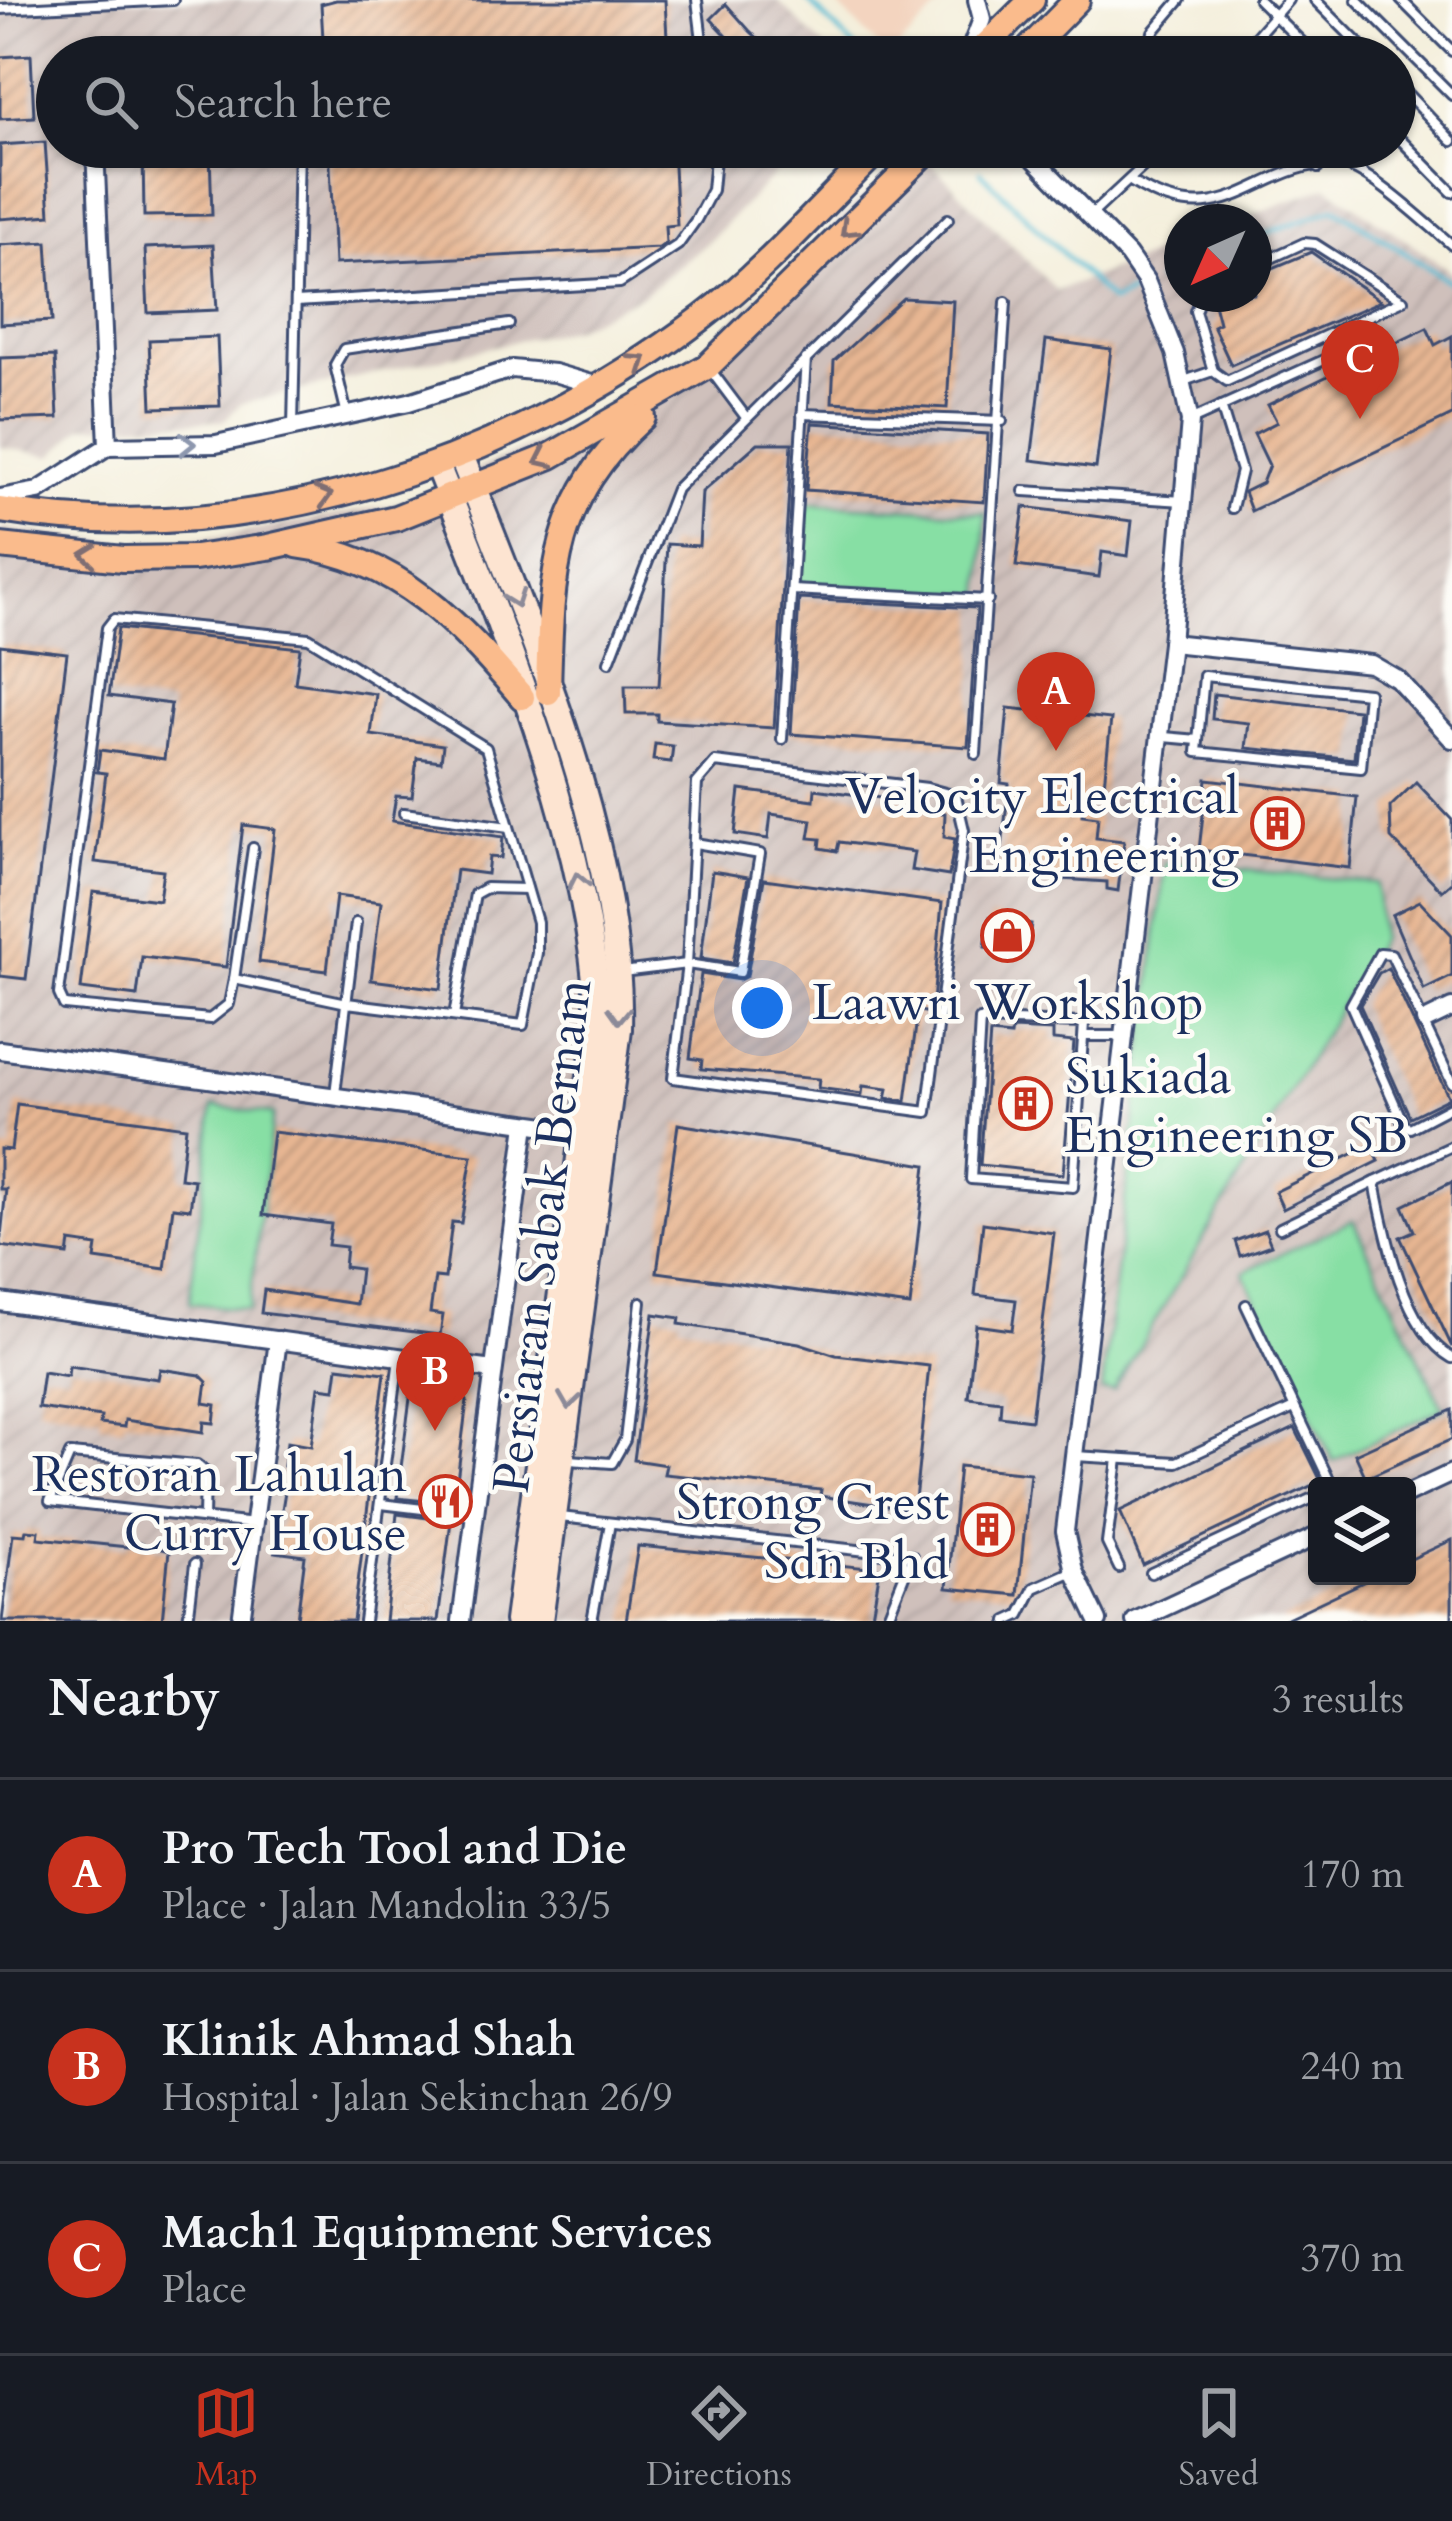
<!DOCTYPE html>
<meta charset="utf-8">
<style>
:root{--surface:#171b24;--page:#242831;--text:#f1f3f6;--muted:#9ea1a6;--line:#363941;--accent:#c8321e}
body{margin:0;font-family:Cardo,serif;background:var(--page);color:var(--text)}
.controls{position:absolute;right:36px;bottom:36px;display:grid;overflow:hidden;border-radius:12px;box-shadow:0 3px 9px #0004}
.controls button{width:108px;height:108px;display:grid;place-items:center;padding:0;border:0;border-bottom:3px solid var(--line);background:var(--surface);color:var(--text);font:60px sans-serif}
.compass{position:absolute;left:1164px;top:204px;width:108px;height:108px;border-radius:50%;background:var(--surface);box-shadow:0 3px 9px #0004;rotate:225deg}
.you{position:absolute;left:762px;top:1008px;width:42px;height:42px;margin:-30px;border:9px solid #fff;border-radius:50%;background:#1a73e8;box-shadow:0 0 0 18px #1a73e833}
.badge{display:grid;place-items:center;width:78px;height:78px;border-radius:50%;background:var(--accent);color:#fff;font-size:39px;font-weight:700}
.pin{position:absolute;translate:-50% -99px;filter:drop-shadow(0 3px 6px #0008)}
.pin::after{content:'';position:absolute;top:63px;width:42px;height:36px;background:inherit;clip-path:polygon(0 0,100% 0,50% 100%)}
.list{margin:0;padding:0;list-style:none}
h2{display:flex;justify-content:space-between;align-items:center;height:156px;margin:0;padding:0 48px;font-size:51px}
h2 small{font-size:39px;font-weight:400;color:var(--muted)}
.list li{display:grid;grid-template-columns:78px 1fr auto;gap:36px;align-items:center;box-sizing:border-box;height:192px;padding:0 48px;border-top:3px solid var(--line)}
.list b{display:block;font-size:45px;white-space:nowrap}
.list p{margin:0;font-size:39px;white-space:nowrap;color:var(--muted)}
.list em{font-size:39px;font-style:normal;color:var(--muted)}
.icon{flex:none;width:66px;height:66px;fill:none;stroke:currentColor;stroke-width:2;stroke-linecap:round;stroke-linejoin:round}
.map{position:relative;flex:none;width:1452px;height:1621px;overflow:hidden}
.search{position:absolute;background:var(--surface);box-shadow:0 3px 9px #0004;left:36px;right:36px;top:36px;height:132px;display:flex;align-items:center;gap:30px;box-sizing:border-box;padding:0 42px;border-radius:66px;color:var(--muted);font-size:45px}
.sheet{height:732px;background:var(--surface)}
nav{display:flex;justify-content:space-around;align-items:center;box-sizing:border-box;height:168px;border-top:3px solid var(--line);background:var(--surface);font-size:33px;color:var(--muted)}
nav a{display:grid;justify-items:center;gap:6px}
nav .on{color:var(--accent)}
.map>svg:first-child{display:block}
.built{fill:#f3d4bf}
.industrial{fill:url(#industrial-furrows);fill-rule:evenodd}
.grass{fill:#87dfa4;stroke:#518781;stroke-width:3}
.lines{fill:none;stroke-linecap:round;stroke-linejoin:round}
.stream{stroke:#57bed5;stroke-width:4.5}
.building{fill:url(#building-hatch)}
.lane-casing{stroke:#3c4c71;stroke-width:14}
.street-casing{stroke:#3c4c71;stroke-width:22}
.secondary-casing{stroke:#3c4c71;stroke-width:30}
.primary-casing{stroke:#3c4c71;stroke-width:30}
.lane{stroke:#fff;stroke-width:8}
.street{stroke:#fff;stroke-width:16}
.secondary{stroke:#fde4d1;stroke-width:24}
.primary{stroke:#fabb8c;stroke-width:24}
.oneway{stroke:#7f6e73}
.oneway2{stroke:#8d97ae}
.oneway3{stroke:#8c8a98}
.labels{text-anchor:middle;stroke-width:9;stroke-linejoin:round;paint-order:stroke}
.poi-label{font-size:51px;fill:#1b2f5e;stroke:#fdfcf7;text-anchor:end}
.street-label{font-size:51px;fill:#1b2f5e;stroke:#fdfcf7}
</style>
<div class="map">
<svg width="1452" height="1621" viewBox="0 0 1452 1621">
<defs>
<pattern id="industrial-furrows" width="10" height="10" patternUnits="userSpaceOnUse" patternTransform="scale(3)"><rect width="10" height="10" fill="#cfc0bb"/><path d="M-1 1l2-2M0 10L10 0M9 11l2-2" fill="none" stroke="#b1a5a3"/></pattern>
<pattern id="building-hatch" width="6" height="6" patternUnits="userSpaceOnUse" patternTransform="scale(3)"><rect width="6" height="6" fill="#e7b692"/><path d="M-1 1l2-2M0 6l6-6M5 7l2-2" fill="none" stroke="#ba947a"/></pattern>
</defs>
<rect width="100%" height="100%" fill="#fdfcf7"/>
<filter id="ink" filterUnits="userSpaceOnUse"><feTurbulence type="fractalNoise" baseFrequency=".00833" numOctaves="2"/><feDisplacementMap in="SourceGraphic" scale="24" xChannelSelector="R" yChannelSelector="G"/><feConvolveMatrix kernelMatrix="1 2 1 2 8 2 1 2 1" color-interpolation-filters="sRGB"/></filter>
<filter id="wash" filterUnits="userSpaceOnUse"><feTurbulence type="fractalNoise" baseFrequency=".004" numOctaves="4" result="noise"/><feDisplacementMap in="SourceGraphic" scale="48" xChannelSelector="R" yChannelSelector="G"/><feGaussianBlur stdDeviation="2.7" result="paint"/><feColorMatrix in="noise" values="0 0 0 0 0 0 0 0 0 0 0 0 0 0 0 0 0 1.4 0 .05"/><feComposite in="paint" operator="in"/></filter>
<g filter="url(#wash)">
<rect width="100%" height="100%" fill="#f4efdc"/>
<!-- built -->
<polygon class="built" points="832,0 947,0 889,57"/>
<!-- industrial -->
<g class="industrial">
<polygon points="0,0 777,0 834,57 57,57 57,147 801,147 708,242 644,294 574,328 240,404 223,421 83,426 52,456 0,447"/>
<path d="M915 147 1057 291 1182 243V294H1254V222H1235L1327 186 1452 272V1621H0V528L124 543 221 536 392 505 545 440 699 353ZM1317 1486H1407V1576H1317Z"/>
</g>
<!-- grass -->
<g class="grass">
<polygon points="803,503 986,513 982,595 799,585"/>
<polygon points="1165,862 1377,883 1380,939 1114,1391 1102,1391"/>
<polygon points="213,1106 273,1114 249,1310 189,1303"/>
<polygon points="1353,1220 1443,1408 1333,1461 1243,1272"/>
</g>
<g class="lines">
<!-- stream -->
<g class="stream">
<polyline points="807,0 864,57"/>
<polyline points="981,172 1112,302 1134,291"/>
<polyline points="1254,238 1335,208 1452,283"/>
<polyline points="1158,280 1182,269"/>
</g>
</g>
<g id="blocks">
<!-- building -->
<g class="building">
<polygon points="336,0 665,0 668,57 324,57 321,4"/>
<polygon points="726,4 749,30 777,57 748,57 738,48 711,19"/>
<polygon points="31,55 34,117 0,119 0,57"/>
<polygon points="45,142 50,215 0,219 0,145"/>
<polygon points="329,147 673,147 677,225 665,226 666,243 659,248 335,264"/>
<polygon points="210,153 212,215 144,216 143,154"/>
<polygon points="47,242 52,321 0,324 0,245"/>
<polygon points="213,245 217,310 148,313 145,248"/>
<polygon points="1311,252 1381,301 1231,365 1213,326 1219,323 1213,300 1254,294 1254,276"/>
<polygon points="903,298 953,301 947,408 832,402 834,361"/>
<polygon points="1427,328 1435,345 1452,336 1452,415 1251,511 1244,492 1262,483 1269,465 1254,434 1277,422 1268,405"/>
<polygon points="217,337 220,406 152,408 149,340"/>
<polygon points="1046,340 1111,349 1096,468 1031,460"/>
<polygon points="55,356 58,418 0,420 0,358"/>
<polygon points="812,423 988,434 984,502 806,490"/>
<polygon points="758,443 792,443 774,728 657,721 657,714 626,714 625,686 659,686 667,544 699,546 702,492"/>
<polygon points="1024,507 1132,521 1128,556 1102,552 1099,577 1016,566"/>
<polygon points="799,599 977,608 968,747 791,734"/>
<polygon points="118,628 300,648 295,683 376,694 371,735 443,745 441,761 417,758 412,797 396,796 392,821 503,837 501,858 489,857 487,874 456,870 441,989 371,980 381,902 336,896 327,971 259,962 275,829 243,825 226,967 142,957 137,996 81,989 93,892 159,900 163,870 95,862 106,773 97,772 100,750 164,759 171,704 109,696"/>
<polygon points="0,645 67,653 26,979 0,976"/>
<polygon points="1214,694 1358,710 1354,759 1246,748 1249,723 1212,719"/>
<polygon points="1008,708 1111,719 1103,794 1084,792 1082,815 1098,817 1096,838 1124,841 1118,891 1107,889 1107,882 999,875 1009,784 1001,783"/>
<polygon points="655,744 673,746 671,762 653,760"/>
<polygon points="1207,779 1357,797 1350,868 1199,850"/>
<polygon points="1416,782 1452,820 1452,882 1442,891 1391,838 1390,807"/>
<polygon points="815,789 917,803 916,812 945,813 944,837 955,839 949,876 911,870 914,852 839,842 837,851 820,848 821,839 809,838 812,820 771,814 768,839 735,834 740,790 814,800"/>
<polygon points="712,871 748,877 733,963 701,958"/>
<polygon points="764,879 942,903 932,1013 918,1011 906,1101 886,1098 888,1089 863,1086 862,1094 818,1088 819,1079 701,1069 702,1060 690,1058 701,974 739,980 747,976"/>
<polygon points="1420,901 1452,935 1452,976 1424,990 1392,915"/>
<polygon points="990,917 1031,924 1026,954 985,947"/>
<polygon points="1388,968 1449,1098 1410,1117 1360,1005 1379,973"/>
<polygon points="1012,1029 1053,1031 1053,1040 1074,1042 1063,1174 980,1165 990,1034 1011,1036"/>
<polygon points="17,1104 186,1127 180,1178 194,1180 190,1209 173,1207 165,1269 95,1259 97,1246 70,1242 68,1255 0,1246 6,1189 0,1189 0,1149 11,1150"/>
<polygon points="678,1124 926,1165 910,1306 657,1272"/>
<polygon points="273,1132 472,1156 461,1223 452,1222 445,1278 435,1277 430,1313 443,1315 440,1335 261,1313 264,1290 356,1304 360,1269 344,1267 346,1247 328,1245 331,1224 263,1215"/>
<polygon points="1371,1145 1379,1161 1283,1209 1275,1192"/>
<polygon points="1452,1182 1452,1347 1400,1237 1414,1231 1403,1206"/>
<polygon points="983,1223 1054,1233 1031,1420 1000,1416 1001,1401 968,1397 976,1325 1012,1330 1016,1300 975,1295"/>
<polygon points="1265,1230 1271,1245 1240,1256 1235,1241"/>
<polygon points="654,1314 680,1318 679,1324 799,1343 836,1355 929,1366 914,1510 820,1496 821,1490 664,1474 666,1465 634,1460"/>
<polygon points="69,1366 158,1379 160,1369 200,1375 207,1382 204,1403 216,1405 214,1423 204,1422 203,1432 125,1420 124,1427 100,1424 101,1417 38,1408 43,1372 68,1376"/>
<polygon points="338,1367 385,1373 353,1621 314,1621 297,1619 305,1556 275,1552 289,1467 284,1466 287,1442 311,1446 319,1387 335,1389"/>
<polygon points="412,1383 457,1389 467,1401 454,1504 397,1498"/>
<polygon points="1452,1410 1452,1439 1366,1478 1355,1454"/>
<polygon points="1295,1428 1321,1481 1143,1565 1120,1511"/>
<polygon points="959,1466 1030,1473 1018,1595 947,1588"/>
<polygon points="397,1514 451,1521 438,1621 385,1621"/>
<polygon points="26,1530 39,1531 38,1538 128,1547 128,1540 169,1551 162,1621 2,1621 13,1534 25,1535"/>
<polygon points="1452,1540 1452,1621 1281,1621 1376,1576 1407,1576 1407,1561"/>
<polygon points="638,1546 880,1569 871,1621 626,1621"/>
</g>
</g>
</g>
<g filter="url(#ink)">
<use href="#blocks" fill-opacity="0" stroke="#3c4c71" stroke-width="3"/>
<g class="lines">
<defs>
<g id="lane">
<polyline points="697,0 704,57"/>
<polyline points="1259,0 1317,57"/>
<polyline points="1315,0 1372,57"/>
<polyline points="1357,0 1452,95"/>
<polyline points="1401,0 1452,51"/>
<polyline points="0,9 173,0"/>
<polyline points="1252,43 1266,57"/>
<polyline points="1156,57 1150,49 1153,32 1180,0"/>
<polyline points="1238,57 1288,0"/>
<polyline points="1395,81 1452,141"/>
<polyline points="1395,134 1452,192"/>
<polyline points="1309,147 1318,168"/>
<polyline points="1351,147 1362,172"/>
<path d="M1132 182C1227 241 1258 160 1338 164 1365 165 1429 226 1452 245"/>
<polyline points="1091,215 1164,147"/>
<polyline points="1254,266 1304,243 1315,244 1401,299"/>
<polyline points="296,302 620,283 678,245 696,220 712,190 716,147"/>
<polyline points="1213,371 1227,381 1403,300"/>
<polyline points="712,372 745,416"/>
<polyline points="1184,381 1213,371 1195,311 1202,294"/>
<polyline points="1221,406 1241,471 1232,508"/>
<polyline points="802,414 1002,421"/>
<polyline points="347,415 335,365 344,349 509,324"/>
<polyline points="1191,420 1375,337"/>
<polyline points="293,427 299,147"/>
<polyline points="1024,491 1184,501"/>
<polyline points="792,590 988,600"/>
<polygon points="114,619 309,638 486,748 537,922 537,953 523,1025 347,1003 234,979 229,1004 210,1019 64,1005 59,994 107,628"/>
<polyline points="609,662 676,489 948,219"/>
<polygon points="1204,676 1368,693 1361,768 1197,752"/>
<polyline points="1164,737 1198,740"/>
<polyline points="782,739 806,359"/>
<polyline points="976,754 1006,302"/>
<polygon points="715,762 927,788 956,796 964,830 927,1112 673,1078 687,964 697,783"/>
<polyline points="404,813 509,827"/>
<polyline points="622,972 687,964 740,972 760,854 695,843"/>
<polyline points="234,979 253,848"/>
<polyline points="454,1016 475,894 486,888 527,889"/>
<polygon points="980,1020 1084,1023 1073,1187 971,1179"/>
<polyline points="1084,1036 1124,1036"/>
<polyline points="1452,1083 1391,954 1380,953 1351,1005 1404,1125 1410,1128 1452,1106"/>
<polyline points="335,1094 356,923"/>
<path d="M1452 1146 1375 1182C1385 1235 1404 1330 1452 1358"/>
<polyline points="1280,1228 1375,1182"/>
<polyline points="1246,1305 1332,1486"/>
<polyline points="1075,1456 1177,1462 1294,1408"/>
<polyline points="1118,1459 1107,1543 1119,1568"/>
<polyline points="569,1460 612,1463 625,1440 641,1302"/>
<polyline points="381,1504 473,1515"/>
<polyline points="560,1517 912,1556 886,1621"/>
<polyline points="204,1518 205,1472 197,1465 70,1454 50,1501 254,1524"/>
<polyline points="1151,1573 1317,1496"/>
<polyline points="188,1621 195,1564"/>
<polyline points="364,1621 399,1359"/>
<polyline points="592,1621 610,1523"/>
<polyline points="1007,1621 1020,1615 1034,1588 1073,1571"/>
</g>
<g id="street">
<polyline points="968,56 982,19 977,0"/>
<polyline points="95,147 108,446"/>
<polyline points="1023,147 1128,255 1146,281 1175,353 1190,421 1171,643 1065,1531 1074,1571 1098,1621"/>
<polyline points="0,498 38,491 108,446 216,444 409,402 512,369 554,373 602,387"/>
<polyline points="1171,643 1371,664 1397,679 1452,739"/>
<polyline points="1425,1021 1452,1008"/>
<polyline points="0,1050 582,1131"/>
<polyline points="0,1302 493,1370"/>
<polyline points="1407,1494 1452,1473"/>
<polyline points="241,1621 278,1340"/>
<polyline points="461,1621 526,1124"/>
<polyline points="1135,1621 1317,1536"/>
</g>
<g id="secondary">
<path d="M461 455C528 628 624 842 619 1029L540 1621"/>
<path d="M437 465C503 631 589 838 598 1016L517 1621"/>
</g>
<g id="primary">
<polyline points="974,57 1032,0"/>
<polyline points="1021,57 1077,0"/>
<path d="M0 510C248 552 506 466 703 317 767 269 823 203 881 147"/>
<path d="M297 545C398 558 460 624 522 697"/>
<polyline points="0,546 123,559 195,558 268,547 396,518 551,456 708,366 931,147"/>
<path d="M548 692C551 576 551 500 643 417"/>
</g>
</defs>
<!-- lane casing -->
<use href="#lane" class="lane-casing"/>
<!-- street casing -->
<use href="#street" class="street-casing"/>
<!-- secondary casing -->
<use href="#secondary" class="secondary-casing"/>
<!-- primary casing -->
<use href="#primary" class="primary-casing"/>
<!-- lane -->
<use href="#lane" class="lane"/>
<!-- street -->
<use href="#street" class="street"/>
<!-- secondary -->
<use href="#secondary" class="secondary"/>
<!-- primary -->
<use href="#primary" class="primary"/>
</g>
<!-- one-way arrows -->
<defs><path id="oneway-chevron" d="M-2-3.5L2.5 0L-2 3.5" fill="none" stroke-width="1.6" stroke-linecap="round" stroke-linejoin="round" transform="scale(3)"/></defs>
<g class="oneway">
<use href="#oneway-chevron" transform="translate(848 229) rotate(136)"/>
<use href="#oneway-chevron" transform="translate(639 362) rotate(-34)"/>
<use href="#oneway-chevron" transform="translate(543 459) rotate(155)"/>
<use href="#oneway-chevron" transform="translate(324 496) rotate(-16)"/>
<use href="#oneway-chevron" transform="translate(89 555) rotate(-174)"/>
</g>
<use class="oneway2" href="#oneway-chevron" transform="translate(187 444) rotate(-1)"/>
<g class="oneway3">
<use href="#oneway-chevron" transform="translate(515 599) rotate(70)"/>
<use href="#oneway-chevron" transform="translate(578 881) rotate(-102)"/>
<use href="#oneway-chevron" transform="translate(619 1015) rotate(92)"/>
<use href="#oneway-chevron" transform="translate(569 1401) rotate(98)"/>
</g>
</g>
<!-- icons -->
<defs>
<symbol id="building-ring" viewBox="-11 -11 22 22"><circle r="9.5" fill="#fdfcf7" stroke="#c8321e" stroke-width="1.5"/><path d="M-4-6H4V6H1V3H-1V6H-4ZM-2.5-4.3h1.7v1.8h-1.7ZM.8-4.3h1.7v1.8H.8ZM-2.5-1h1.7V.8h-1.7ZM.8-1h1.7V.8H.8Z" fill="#c8321e"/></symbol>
<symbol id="shop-ring" viewBox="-11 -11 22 22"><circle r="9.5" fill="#fdfcf7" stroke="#c8321e" stroke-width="1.5"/><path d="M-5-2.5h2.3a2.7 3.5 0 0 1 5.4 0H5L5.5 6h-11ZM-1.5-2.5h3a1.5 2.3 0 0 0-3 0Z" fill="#c8321e"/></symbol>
<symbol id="restaurant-ring" viewBox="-11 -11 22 22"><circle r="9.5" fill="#fdfcf7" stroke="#c8321e" stroke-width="1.5"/><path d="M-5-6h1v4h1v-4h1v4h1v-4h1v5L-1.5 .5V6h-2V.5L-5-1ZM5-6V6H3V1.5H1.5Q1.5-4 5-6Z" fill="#c8321e"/></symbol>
</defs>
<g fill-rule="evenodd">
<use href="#building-ring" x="1248" y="794" width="59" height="59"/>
<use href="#shop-ring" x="978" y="906" width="59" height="59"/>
<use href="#building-ring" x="996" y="1074" width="59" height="59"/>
<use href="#restaurant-ring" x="416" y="1472" width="59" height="59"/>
<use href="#building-ring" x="958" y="1500" width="59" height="59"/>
</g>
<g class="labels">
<!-- poi labels -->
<g class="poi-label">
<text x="1239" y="813">Velocity Electrical<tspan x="1239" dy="59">Engineering</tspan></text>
<text x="1008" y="1019" text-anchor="middle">Laawri Workshop</text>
<text x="1065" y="1093" text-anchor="start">Sukiada<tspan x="1065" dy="59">Engineering SB</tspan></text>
<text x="407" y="1491">Restoran Lahulan<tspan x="407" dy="59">Curry House</tspan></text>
<text x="949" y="1519">Strong Crest<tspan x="949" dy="59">Sdn Bhd</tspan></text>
</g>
<!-- street labels -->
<g class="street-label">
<text transform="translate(541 1236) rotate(-83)" y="18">Persiaran Sabak Bernam</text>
</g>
</g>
</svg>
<div class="controls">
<button><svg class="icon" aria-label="layers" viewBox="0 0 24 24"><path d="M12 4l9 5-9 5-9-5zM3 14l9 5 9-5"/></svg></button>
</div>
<svg class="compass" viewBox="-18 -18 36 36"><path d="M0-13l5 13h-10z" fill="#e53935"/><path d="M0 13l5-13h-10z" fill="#9ea1a6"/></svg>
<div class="you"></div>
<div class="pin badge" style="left:1056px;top:751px">A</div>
<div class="pin badge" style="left:435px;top:1431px">B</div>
<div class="pin badge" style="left:1360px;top:419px">C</div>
<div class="search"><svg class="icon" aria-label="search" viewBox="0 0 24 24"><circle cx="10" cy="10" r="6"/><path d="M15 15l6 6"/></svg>Search here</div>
</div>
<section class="sheet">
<h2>Nearby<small>3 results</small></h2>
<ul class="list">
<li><span class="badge">A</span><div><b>Pro Tech Tool and Die</b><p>Place · Jalan Mandolin 33/5</p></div><em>170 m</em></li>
<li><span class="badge">B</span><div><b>Klinik Ahmad Shah</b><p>Hospital · Jalan Sekinchan 26/9</p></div><em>240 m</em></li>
<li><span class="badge">C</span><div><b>Mach1 Equipment Services</b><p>Place</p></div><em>370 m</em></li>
</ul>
</section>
<nav>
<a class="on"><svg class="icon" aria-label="map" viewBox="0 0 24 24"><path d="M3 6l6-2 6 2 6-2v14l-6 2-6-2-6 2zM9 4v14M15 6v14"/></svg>Map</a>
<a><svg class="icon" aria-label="directions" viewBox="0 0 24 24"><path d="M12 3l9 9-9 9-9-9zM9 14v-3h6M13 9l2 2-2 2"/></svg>Directions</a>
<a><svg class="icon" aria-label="saved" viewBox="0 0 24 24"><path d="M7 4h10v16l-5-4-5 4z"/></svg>Saved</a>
</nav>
